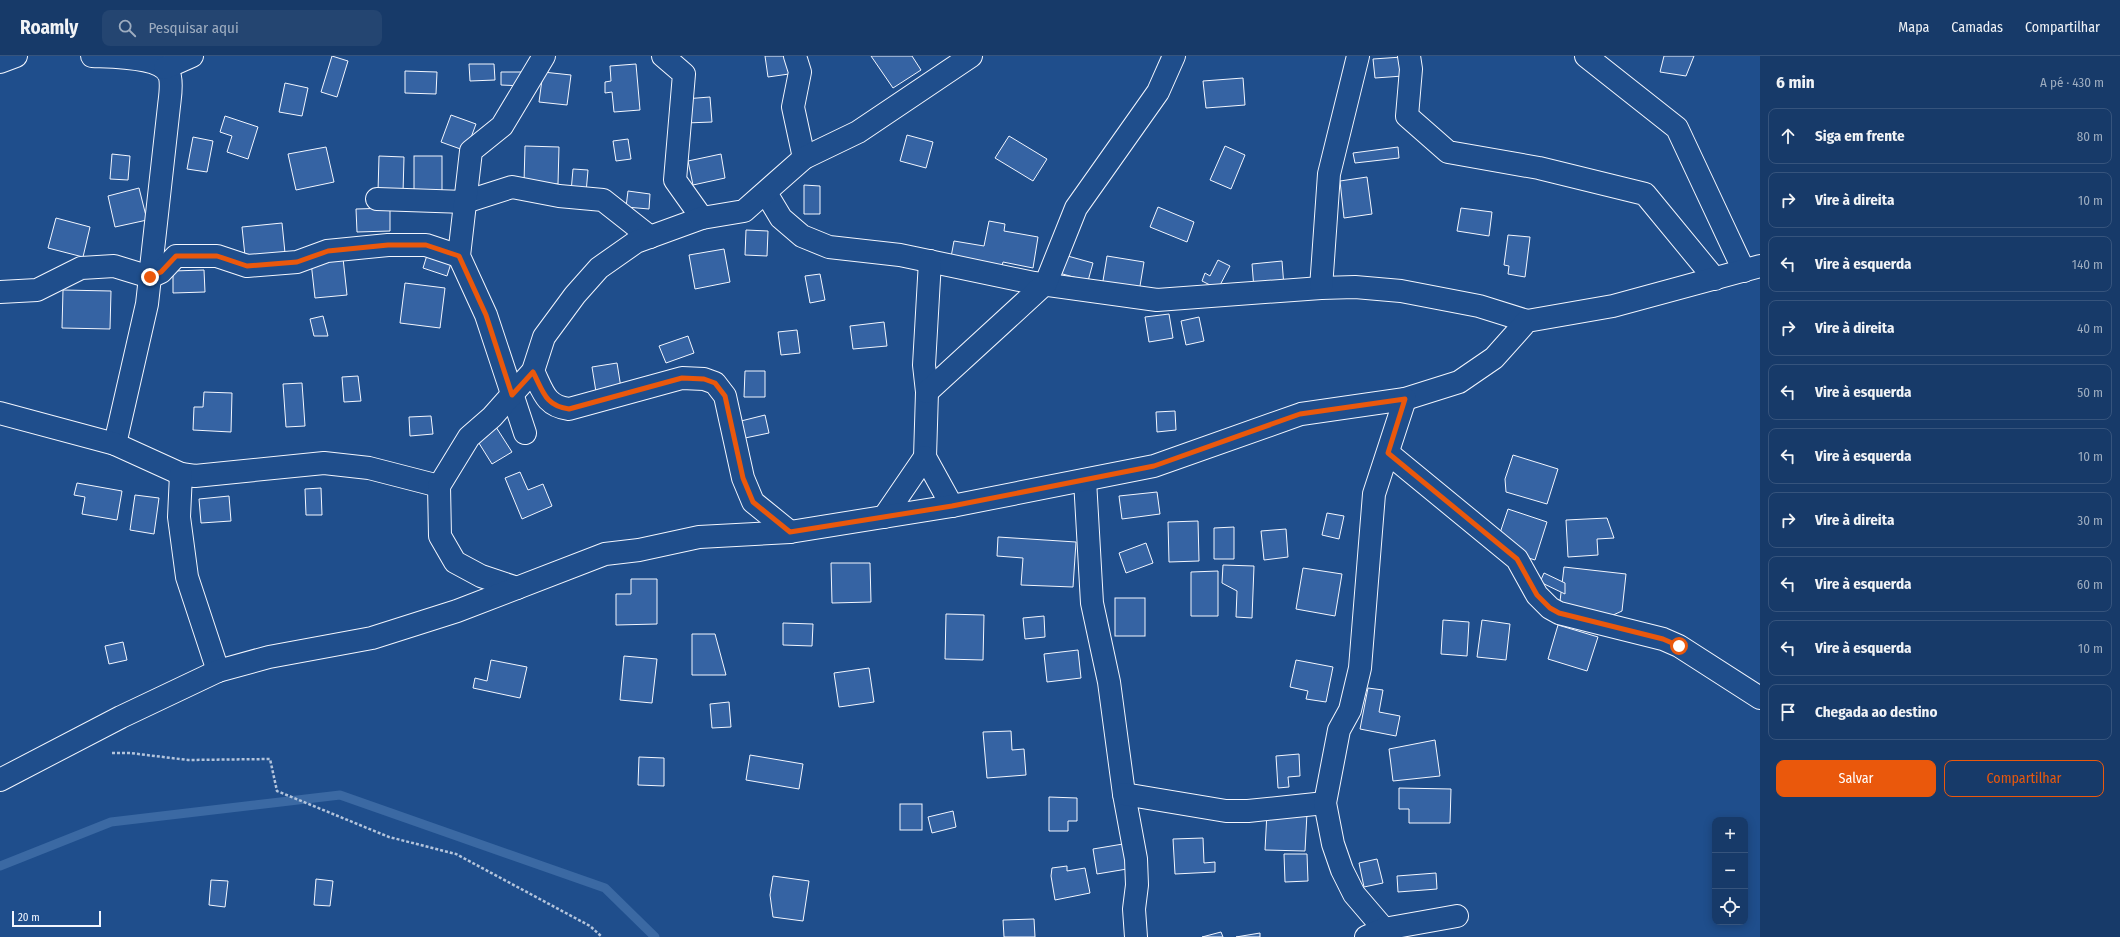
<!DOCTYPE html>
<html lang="pt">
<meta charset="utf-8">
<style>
:root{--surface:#173a69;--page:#244571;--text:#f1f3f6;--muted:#9eadc0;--line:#36547d;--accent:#ea580c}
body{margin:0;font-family:"Fira Sans Condensed",sans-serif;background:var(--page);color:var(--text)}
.controls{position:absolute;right:12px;bottom:12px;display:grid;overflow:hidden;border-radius:8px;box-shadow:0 2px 10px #0003}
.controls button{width:36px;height:36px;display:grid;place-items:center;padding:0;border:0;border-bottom:1px solid var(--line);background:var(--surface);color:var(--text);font:20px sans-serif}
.scale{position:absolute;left:12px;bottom:10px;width:89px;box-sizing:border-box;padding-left:4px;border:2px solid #f2f6ff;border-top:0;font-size:11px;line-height:14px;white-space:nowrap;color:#f2f6ff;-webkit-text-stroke:3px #1f4e8c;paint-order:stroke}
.stop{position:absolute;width:12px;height:12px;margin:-9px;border:3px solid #ea580c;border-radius:50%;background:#fff}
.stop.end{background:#ea580c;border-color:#fff;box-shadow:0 1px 4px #0008}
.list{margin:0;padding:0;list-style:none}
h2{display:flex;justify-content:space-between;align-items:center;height:52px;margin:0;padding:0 16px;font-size:17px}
h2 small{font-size:13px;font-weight:400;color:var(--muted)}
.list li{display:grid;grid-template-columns:26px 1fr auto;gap:12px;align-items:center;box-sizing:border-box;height:56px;margin:0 8px 8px;padding:0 8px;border:1px solid var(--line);border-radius:8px}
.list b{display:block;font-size:15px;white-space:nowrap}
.list em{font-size:13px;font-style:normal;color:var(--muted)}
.actions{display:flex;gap:8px;padding:12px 16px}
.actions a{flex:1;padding:9px 0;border:1px solid var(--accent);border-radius:8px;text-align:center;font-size:14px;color:var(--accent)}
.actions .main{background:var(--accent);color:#fff}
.icon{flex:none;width:22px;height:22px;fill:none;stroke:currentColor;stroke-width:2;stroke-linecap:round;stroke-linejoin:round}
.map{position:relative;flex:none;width:1760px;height:881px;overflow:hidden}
header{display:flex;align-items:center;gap:24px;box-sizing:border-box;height:56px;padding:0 20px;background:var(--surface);border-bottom:1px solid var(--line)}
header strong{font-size:19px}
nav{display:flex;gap:22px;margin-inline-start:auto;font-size:14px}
.search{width:280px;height:36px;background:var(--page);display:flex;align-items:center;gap:10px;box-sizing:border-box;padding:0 14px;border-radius:8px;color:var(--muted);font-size:15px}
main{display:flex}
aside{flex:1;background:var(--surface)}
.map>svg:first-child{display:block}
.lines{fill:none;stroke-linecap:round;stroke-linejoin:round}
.stream{stroke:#3b69a3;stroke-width:9}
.building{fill:#3563a3;stroke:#f2f6ff}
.minor-casing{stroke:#f2f6ff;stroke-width:24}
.path{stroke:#b3c4dc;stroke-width:2.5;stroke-dasharray:3 2;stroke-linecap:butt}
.minor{stroke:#1f4e8c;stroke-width:22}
.route{stroke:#ea580c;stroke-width:5}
</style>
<header>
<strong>Roamly</strong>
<div class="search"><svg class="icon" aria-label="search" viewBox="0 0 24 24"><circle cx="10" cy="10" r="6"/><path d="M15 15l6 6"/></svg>Pesquisar aqui</div>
<nav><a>Mapa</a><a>Camadas</a><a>Compartilhar</a></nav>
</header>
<main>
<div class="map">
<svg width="1760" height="881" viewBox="0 0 1760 881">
<rect width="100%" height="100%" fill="#1f4e8c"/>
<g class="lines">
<!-- stream -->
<polyline class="stream" points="0,810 111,766 340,739 605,832 655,881"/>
</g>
<!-- building -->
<g class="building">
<polygon points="332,0 348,5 337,41 321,36"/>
<polygon points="765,0 786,0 789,18 768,21"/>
<polygon points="871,0 912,0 921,14 893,32"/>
<polygon points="1664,0 1694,0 1686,20 1660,16"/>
<polygon points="1402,1 1403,20 1375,22 1373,3"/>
<polygon points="469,8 494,8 495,24 470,25"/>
<polygon points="636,8 640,54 614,56 612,36 605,37 605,26 611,25 610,10"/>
<polygon points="405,15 437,16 436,38 405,37"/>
<polygon points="501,16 524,16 524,30 501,29"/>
<polygon points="543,16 571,19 567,49 539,46"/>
<polygon points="1243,22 1245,49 1206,52 1203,25"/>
<polygon points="285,27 308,32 302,60 279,56"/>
<polygon points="710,41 712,66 686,67 684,43"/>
<polygon points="451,59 476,68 466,95 441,86"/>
<polygon points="225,60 258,71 248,103 227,96 232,80 220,76"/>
<polygon points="907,79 933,86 926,112 900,105"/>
<polygon points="1009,80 1047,103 1033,125 995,102"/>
<polygon points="193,81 213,85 207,116 187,113"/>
<polygon points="628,83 631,103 616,105 613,85"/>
<polygon points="525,90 559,91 558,128 524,127"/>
<polygon points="1225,90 1245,99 1231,133 1210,124"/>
<polygon points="326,91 334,126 296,134 288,98"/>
<polygon points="1398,91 1399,102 1355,107 1353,97"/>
<polygon points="112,98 130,100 128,124 110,123"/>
<polygon points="721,98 725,122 693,129 688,105"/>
<polygon points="379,100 404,101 403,137 378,136"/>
<rect x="414" y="100" width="28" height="37"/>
<polygon points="573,113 588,114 586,137 571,136"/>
<polygon points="1367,121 1372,158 1344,162 1340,125"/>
<polygon points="804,129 820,130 820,158 804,158"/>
<polygon points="139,132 147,164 115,171 108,140"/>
<polygon points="628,135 650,138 649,153 626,151"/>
<polygon points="1158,151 1194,166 1187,186 1150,171"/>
<polygon points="390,152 390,175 357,176 356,153"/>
<polygon points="1461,152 1492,156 1489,180 1457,175"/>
<polygon points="56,162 90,171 83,201 48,192"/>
<polygon points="989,165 1005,168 1004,175 1038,181 1033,212 1003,206 1001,214 951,201 954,185 984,190"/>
<polygon points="282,167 285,197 245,200 242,171"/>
<polygon points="746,174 768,175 767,200 745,199"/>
<polygon points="1508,179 1530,181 1525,221 1508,218 1509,210 1504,209"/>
<polygon points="724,193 730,226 695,233 689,199"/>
<polygon points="428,196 452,204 447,220 423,212"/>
<polygon points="1064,199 1093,207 1088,225 1059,217"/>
<polygon points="1107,200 1144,206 1139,236 1102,231"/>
<polygon points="343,202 347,239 315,242 311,206"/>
<polygon points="1218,204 1230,210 1218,233 1202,225 1205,217 1210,220"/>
<polygon points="1282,205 1284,231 1254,233 1252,208"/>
<polygon points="204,214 205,236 173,237 173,215"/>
<polygon points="820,218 825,244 810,247 805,220"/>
<polygon points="405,227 445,232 440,272 400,267"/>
<polygon points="63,234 111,235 110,273 62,272"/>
<polygon points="1169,258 1173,282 1149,286 1145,261"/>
<polygon points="323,260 328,280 314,280 310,263"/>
<polygon points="1199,261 1204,285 1186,289 1181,265"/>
<polygon points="884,266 887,290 853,293 850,270"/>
<polygon points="797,274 800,297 781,299 778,276"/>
<polygon points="688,280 694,297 666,307 659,290"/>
<polygon points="617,307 621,332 596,336 592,311"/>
<polygon points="745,315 765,315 765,341 744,341"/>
<polygon points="358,320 361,345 344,346 342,321"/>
<polygon points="302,327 305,370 286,371 283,328"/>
<polygon points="204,336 232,337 231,376 193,374 194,351 203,351"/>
<polygon points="1175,355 1176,374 1157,376 1156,356"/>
<polygon points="765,359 769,377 745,382 741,365"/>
<polygon points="431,360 433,378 410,380 409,361"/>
<polygon points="496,371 512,396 492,408 477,384"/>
<polygon points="1513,399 1558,413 1547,448 1506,436 1505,423"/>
<polygon points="520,416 528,434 543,428 552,450 522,463 505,422"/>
<polygon points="77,427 122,435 117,464 82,458 85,441 74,439"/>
<polygon points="321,432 322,459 306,459 305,433"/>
<polygon points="1157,436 1160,458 1122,463 1119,440"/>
<polygon points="135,439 159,442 154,478 130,474"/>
<polygon points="229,440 231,465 201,467 199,443"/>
<polygon points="1508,453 1547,466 1535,504 1519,499 1497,486"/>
<polygon points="1327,457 1344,460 1339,483 1322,479"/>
<polygon points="1607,462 1614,482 1597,483 1598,499 1568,501 1566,464"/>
<polygon points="1198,465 1199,505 1169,506 1168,466"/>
<polygon points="1234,471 1234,503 1214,503 1214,472"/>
<polygon points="1286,473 1288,501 1264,504 1261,475"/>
<polygon points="998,481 1076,486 1073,531 1021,529 1023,502 997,500"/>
<polygon points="1146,487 1153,507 1126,517 1119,497"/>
<polygon points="831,507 870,507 871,546 832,547"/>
<polygon points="1223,509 1254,510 1252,562 1236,561 1237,535 1222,527"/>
<polygon points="1564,511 1626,518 1622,555 1611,560 1559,554"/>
<polygon points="1303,512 1342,518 1335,560 1296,553"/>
<polygon points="1218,515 1218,560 1191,560 1191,516"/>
<polygon points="1544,517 1565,527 1565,538 1540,526"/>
<polygon points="631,523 657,523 657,568 616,569 616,538 631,538"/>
<rect x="1115" y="542" width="30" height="38"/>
<polygon points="946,558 984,559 983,604 945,603"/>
<polygon points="1044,560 1045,581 1025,583 1023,562"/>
<polygon points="1443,564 1469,566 1467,600 1441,598"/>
<polygon points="1482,564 1510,568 1506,604 1477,601"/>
<polygon points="783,567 813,568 812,590 783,589"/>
<polygon points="1558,569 1598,581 1587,615 1548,603"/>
<polygon points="692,578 715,578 726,619 692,619"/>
<polygon points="123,586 127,604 109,608 105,590"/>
<polygon points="1078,594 1081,622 1047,626 1044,598"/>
<polygon points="624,600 657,603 652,647 620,644"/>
<polygon points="491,604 527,611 520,642 473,632 475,622 487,625"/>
<polygon points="1296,604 1333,611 1326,646 1306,643 1308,635 1290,631"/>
<polygon points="869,612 874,646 839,651 834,617"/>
<polygon points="1368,632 1383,634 1379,656 1400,660 1396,680 1360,673"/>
<polygon points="729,646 731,671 712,672 710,648"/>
<polygon points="1011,675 1012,694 1024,693 1026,719 987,722 983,676"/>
<polygon points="1435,684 1440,720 1393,725 1389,693"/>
<polygon points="1299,698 1300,720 1288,721 1289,731 1278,732 1276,700"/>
<polygon points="750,699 803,708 799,733 746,724"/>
<polygon points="639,701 664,702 664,730 638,729"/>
<polygon points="1399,732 1451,733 1450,767 1409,767 1409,753 1399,753"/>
<polygon points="1049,741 1077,742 1077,765 1068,765 1068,775 1049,775"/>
<rect x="900" y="748" width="22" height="26"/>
<polygon points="953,755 956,771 932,777 928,761"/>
<polygon points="1267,756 1307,757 1305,795 1265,794"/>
<polygon points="1203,782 1204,807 1215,806 1215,816 1175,818 1173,783"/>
<polygon points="1123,788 1127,813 1097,818 1093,793"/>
<polygon points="1284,798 1307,798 1308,825 1285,826"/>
<polygon points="1377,803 1383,827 1364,831 1359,807"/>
<polygon points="1067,810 1067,815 1085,812 1090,837 1055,844 1051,820 1052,812"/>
<polygon points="1436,817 1437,833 1398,836 1397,820"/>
<polygon points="773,820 809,825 803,865 773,861 770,839"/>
<polygon points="316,823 333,825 330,850 314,849"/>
<polygon points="211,824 228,825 225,851 209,849"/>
<polygon points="1034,863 1035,881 1004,881 1003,864"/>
<polygon points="1221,876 1223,881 1202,881"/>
<polygon points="1260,877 1260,881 1236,881"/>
</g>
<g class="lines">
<defs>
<g id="minor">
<path d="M92 0C112 1 164 0 170 21 172 30 170 41 169 50L147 248 115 388"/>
<polyline points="663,0 684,18 675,124 702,162"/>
<polyline points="795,0 800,16 793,51 804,102"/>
<polyline points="1409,0 1411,13 1407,60 1448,96 1539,112 1645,138 1715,223"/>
<polyline points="1586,0 1677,72 1744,215"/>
<polyline points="0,6 16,0"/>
<polyline points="165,12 192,0"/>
<polyline points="766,137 781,162 802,180 829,191 900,199 1034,227 1157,244 1321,232 1355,231 1401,235 1479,250 1527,265"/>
<polyline points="377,143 465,146 512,131 559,140 603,144 650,181"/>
<polyline points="930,205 924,309 927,336 925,401 952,450"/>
<polyline points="1321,232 1329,118 1358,0"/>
<polyline points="0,236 37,234 81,212 114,210 150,221 161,216 176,200 217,200 247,210 297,206 327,195 388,189 426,189 459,200"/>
<path d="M533 315C543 335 545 350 569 353L682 322 704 323 715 327 725 340 743 422 753 446 790 476"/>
<polyline points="927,336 1046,227 1076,152 1158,36 1174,0"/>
<polyline points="0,357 115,388 181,418 195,420 324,407 369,412 439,430"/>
<polyline points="525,377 486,259 459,200 471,95 502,70 544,0"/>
<polyline points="1388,397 1517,503 1537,539 1550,552 1559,557 1663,583 1679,590 1760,642"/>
<polyline points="181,418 179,461 187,521 218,615"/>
<polyline points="1085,424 1092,547 1109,626 1124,738 1136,803 1137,829 1134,853 1136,881"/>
<polyline points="884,461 925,401"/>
<polyline points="517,532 481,520 455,506 440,480 439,430 469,381 492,361 533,315 544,281 575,239 599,212 636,186 702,162 744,155 804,102 858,76 971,0"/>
<polyline points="0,724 121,661 218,615 269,601 372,582 457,555 605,498 639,494 699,481 790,476 952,450 1154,410 1301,358 1405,343 1459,326 1494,302 1527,265 1613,250 1760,210"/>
<polyline points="1124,738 1226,755 1248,755 1325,747"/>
<polyline points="1384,873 1354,838 1342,814 1333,788 1325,747 1339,674 1350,654 1360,612 1374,438 1405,343"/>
<polyline points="1366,881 1384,873 1457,860"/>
</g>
</defs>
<!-- minor casing -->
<use href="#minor" class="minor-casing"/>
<!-- path -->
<polyline class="path" points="112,697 130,697 188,704 270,703 277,735 389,781 456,798 590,870 602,881"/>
<!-- minor -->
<use href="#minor" class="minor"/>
</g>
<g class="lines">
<!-- route -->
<path class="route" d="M150 221 161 216 176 200H217L247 210 297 206 328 195 388 189H426L459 200 486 259 512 339 533 316C543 335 545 350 569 353L682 322 704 323 715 327 725 340 743 422 753 446 790 476 952 450 1154 410 1300 358 1405 343 1388 397 1517 503 1537 539 1550 552 1559 557 1663 583 1679 590"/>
</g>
</svg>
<div class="controls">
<button>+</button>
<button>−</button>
<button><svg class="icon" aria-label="locate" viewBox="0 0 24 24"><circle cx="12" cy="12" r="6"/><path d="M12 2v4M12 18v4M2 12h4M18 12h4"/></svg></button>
</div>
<div class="scale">20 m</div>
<div class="stop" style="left:1679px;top:590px"></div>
<div class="stop end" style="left:150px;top:221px"></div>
</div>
<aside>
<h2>6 min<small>A pé · 430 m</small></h2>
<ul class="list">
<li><svg class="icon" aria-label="ahead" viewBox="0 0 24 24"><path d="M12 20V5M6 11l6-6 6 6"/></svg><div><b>Siga em frente</b></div><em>80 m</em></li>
<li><svg class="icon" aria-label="right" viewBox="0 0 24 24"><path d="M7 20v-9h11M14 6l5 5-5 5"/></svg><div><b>Vire à direita</b></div><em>10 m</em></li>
<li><svg class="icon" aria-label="left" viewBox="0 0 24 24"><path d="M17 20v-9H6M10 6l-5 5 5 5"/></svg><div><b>Vire à esquerda</b></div><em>140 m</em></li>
<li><svg class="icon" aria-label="right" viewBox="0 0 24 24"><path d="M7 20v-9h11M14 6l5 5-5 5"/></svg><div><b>Vire à direita</b></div><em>40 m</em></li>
<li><svg class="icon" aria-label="left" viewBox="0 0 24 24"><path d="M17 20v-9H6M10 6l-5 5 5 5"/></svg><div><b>Vire à esquerda</b></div><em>50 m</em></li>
<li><svg class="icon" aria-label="left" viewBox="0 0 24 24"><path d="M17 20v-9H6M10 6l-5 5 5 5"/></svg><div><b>Vire à esquerda</b></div><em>10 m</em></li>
<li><svg class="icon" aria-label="right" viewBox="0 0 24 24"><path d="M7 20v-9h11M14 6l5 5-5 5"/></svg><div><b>Vire à direita</b></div><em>30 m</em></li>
<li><svg class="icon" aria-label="left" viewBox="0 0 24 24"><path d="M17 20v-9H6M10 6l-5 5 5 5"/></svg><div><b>Vire à esquerda</b></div><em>60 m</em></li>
<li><svg class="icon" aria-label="left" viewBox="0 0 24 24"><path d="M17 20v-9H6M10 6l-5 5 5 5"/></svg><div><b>Vire à esquerda</b></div><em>10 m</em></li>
<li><svg class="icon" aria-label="arrive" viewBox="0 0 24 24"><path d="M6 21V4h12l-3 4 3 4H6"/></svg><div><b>Chegada ao destino</b></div></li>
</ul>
<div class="actions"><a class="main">Salvar</a><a>Compartilhar</a></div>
</aside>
</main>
